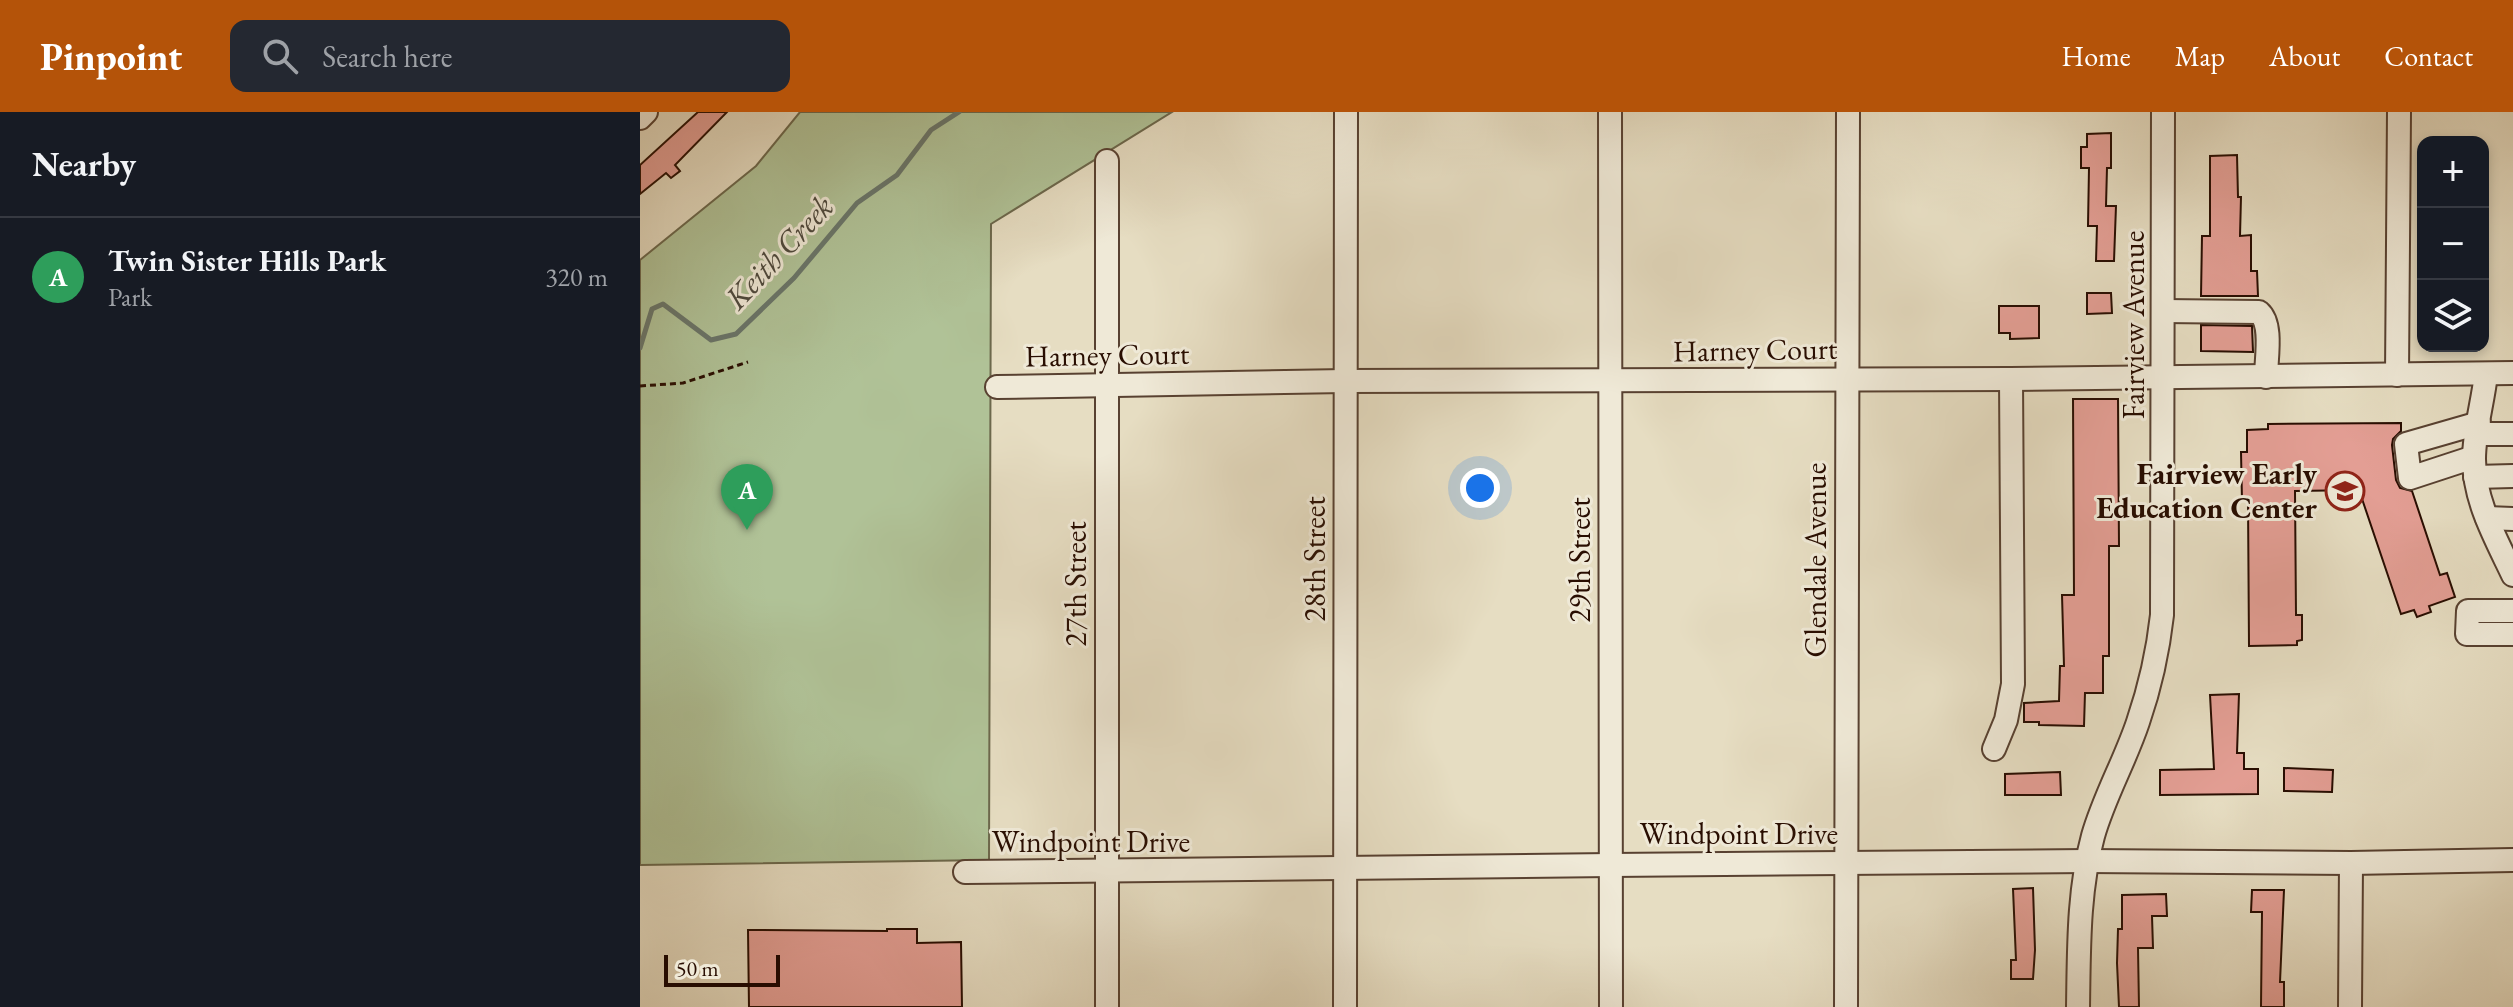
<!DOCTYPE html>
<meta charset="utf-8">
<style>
:root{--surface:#171b24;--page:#242831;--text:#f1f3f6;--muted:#9ea1a6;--line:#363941;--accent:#b45309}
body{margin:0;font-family:"EB Garamond",serif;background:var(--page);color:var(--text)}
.controls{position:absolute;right:24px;top:24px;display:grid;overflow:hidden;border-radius:16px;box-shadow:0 4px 12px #0003}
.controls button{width:72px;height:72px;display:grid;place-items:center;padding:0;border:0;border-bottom:2px solid var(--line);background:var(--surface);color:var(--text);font:40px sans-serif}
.scale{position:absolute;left:24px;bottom:20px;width:116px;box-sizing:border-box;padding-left:8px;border:4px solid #280d01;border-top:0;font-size:22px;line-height:28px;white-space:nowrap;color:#280d01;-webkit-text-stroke:6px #efe9d7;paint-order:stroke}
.you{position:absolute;left:840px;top:376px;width:28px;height:28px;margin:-20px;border:6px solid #fff;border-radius:50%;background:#1a73e8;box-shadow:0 0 0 12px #1a73e833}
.badge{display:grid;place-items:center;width:52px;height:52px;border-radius:50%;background:var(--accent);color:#fff;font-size:26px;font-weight:700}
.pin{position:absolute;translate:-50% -66px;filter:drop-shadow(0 2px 4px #0008)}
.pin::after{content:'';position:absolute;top:42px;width:28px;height:24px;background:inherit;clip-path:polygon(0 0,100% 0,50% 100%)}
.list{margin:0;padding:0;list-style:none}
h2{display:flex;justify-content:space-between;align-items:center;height:104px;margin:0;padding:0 32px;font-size:34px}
h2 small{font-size:26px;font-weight:400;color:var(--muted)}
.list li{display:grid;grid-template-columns:52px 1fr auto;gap:24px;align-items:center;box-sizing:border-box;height:120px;padding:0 32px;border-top:2px solid var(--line)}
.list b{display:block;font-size:30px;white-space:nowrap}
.list p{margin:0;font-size:26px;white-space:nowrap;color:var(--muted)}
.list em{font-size:26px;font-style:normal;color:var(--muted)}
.icon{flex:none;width:44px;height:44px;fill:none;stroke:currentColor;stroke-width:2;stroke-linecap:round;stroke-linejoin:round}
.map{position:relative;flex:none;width:1873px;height:895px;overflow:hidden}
header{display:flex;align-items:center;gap:48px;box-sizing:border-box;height:112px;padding:0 40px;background:var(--accent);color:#fff}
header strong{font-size:38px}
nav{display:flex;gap:44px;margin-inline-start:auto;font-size:28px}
.search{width:560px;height:72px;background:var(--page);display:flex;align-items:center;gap:20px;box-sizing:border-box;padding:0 28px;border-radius:16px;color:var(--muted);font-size:30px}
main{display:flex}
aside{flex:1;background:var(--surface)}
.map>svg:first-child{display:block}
.green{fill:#b0c297;stroke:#6c684c;stroke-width:2}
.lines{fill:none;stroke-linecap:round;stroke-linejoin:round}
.stream{stroke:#6a766a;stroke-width:5}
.building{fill:#e39e94;stroke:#280d01;stroke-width:2}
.minor-casing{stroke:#584131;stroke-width:26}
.path{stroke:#280d01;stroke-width:3;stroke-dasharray:6 4;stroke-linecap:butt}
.minor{stroke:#efe9d7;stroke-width:22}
.labels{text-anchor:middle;stroke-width:6;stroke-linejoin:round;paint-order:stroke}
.street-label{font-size:30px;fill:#280d01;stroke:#efe9d7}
.poi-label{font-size:30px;font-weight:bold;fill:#280d01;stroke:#efe9d7;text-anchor:end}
.water-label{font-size:32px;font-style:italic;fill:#4e4a3e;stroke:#efe9d7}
</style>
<header>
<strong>Pinpoint</strong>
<div class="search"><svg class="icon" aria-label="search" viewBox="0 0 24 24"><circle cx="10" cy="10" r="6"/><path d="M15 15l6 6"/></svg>Search here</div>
<nav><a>Home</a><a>Map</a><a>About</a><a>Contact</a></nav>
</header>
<main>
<aside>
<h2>Nearby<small></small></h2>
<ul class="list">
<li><span class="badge" style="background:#2e9e5b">A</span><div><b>Twin Sister Hills Park</b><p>Park</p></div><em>320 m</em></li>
</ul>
</aside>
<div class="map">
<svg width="1873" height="895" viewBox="0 0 1873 895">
<rect width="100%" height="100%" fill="#e6ddc2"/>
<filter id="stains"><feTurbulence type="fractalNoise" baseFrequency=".0025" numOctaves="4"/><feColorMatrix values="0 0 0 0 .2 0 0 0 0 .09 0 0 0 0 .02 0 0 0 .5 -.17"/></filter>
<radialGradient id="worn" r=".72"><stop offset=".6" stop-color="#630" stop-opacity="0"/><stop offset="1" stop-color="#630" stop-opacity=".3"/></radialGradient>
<!-- green -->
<polygon class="green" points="160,0 532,0 351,112 349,748 0,753 0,148 116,54"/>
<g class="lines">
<!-- stream -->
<polyline class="stream" points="0,236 12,197 23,192 71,228 96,222 154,166 217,91 257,63 291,18 319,0"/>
</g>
<!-- building -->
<g class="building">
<polygon points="58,0 87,0 35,53 40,59 31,66 26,61 0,82 0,53"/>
<polygon points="1471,21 1471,56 1467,56 1466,94 1476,94 1474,149 1456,149 1457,114 1448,114 1449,56 1441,56 1441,35 1447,35 1447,22"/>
<polygon points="1597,43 1598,85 1601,85 1600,124 1611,123 1611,159 1617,159 1618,184 1561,184 1562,124 1570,124 1570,44"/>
<polygon points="1447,181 1471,181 1472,201 1447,202"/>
<polygon points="1359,194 1399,194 1399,226 1370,227 1370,221 1359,221"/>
<polygon points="1561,213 1612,214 1613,240 1561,239"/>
<polygon points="1433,287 1478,287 1479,434 1469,434 1469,544 1463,544 1463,581 1445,581 1444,614 1399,613 1399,610 1384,610 1384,591 1419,589 1420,554 1424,554 1422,483 1434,483"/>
<polygon points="1761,311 1761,319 1753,327 1752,333 1756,368 1760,376 1772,379 1800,463 1807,461 1815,485 1789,494 1791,500 1777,505 1774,498 1761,502 1719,378 1655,379 1656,503 1662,503 1662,528 1657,529 1657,533 1609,534 1608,389 1602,389 1601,340 1607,340 1607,318 1628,317 1628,312"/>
<polygon points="1599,582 1597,641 1604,641 1604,657 1618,657 1618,682 1520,683 1520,658 1574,657 1570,583"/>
<polygon points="1644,656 1693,658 1692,680 1644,679"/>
<polygon points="1420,660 1421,683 1365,683 1365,662"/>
<polygon points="1393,776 1395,838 1393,867 1371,867 1371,848 1376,848 1373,777"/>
<polygon points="1612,778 1644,778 1640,870 1644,870 1644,895 1621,895 1622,800 1611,800"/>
<polygon points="1526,782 1527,804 1512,804 1513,836 1498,836 1499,895 1479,895 1477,851 1478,817 1482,817 1482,783"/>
<polygon points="247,817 277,817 277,831 321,830 322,895 109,895 108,818 247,819"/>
</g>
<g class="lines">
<defs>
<g id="minor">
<polyline points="970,0 971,895"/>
<polyline points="0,6 6,0"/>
<polyline points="467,49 467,895"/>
<path d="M1523 199 1619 200C1633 212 1626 247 1626 265"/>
<path d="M1846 262C1843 290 1834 319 1834 347 1834 389 1856 427 1873 463"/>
<polyline points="1757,263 1759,0"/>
<polyline points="357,275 705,269 1371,267 1873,261"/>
<polyline points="1837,322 1873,322"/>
<polyline points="1834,345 1770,366 1766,332 1839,311"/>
<polyline points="1835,365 1873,364"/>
<polyline points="1847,406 1873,407"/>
<polyline points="1873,499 1828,499 1827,522 1873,522"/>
<polyline points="1354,637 1366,608 1373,572 1371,267"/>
<polyline points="325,760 971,753 1447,749 1711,751 1873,748"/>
<polyline points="705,895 706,0"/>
<polyline points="1206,895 1208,0"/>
<path d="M1438 895C1439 838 1438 779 1453 724 1464 685 1485 649 1498 610 1510 575 1518 539 1522 503L1523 0"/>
<polyline points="1710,895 1711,751"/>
</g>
</defs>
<!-- minor casing -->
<use href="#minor" class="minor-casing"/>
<!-- path -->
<polyline class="path" points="0,274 43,271 108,250"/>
<!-- minor -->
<use href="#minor" class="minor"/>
</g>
<!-- icons -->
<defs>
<symbol id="school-ring" viewBox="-11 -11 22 22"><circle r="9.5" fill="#efe9d7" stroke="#8f2418" stroke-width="1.5"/><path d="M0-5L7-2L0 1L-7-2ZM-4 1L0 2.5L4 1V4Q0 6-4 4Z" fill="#8f2418"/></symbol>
</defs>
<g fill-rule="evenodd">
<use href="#school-ring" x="1683" y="357" width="44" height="44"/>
</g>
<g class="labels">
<!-- street labels -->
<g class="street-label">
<text transform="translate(1494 213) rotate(-90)" y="10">Fairview Avenue</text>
<text transform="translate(1115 238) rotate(-1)" y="10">Harney Court</text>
<text transform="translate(467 243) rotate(-1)" y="10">Harney Court</text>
<text transform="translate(675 447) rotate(-90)" y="10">28th Street</text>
<text transform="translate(940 448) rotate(-90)" y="10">29th Street</text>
<text transform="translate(1176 448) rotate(-90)" y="10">Glendale Avenue</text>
<text transform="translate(436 472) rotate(-90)" y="10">27th Street</text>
<text x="1099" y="732">Windpoint Drive</text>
<text x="451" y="740">Windpoint Drive</text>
</g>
<!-- poi labels -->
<g class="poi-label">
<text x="1677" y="372">Fairview Early<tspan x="1677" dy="34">Education Center</tspan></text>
</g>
<!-- water labels -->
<g class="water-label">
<text transform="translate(139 140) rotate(-47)" y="11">Keith Creek</text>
</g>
</g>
<rect width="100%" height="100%" filter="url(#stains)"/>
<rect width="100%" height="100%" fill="url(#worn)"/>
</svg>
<div class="controls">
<button>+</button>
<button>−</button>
<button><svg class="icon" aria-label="layers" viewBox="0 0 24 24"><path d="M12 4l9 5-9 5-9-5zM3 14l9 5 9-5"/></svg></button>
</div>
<div class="scale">50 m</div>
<div class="you"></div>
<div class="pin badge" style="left:107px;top:418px;background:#2e9e5b">A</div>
</div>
</main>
